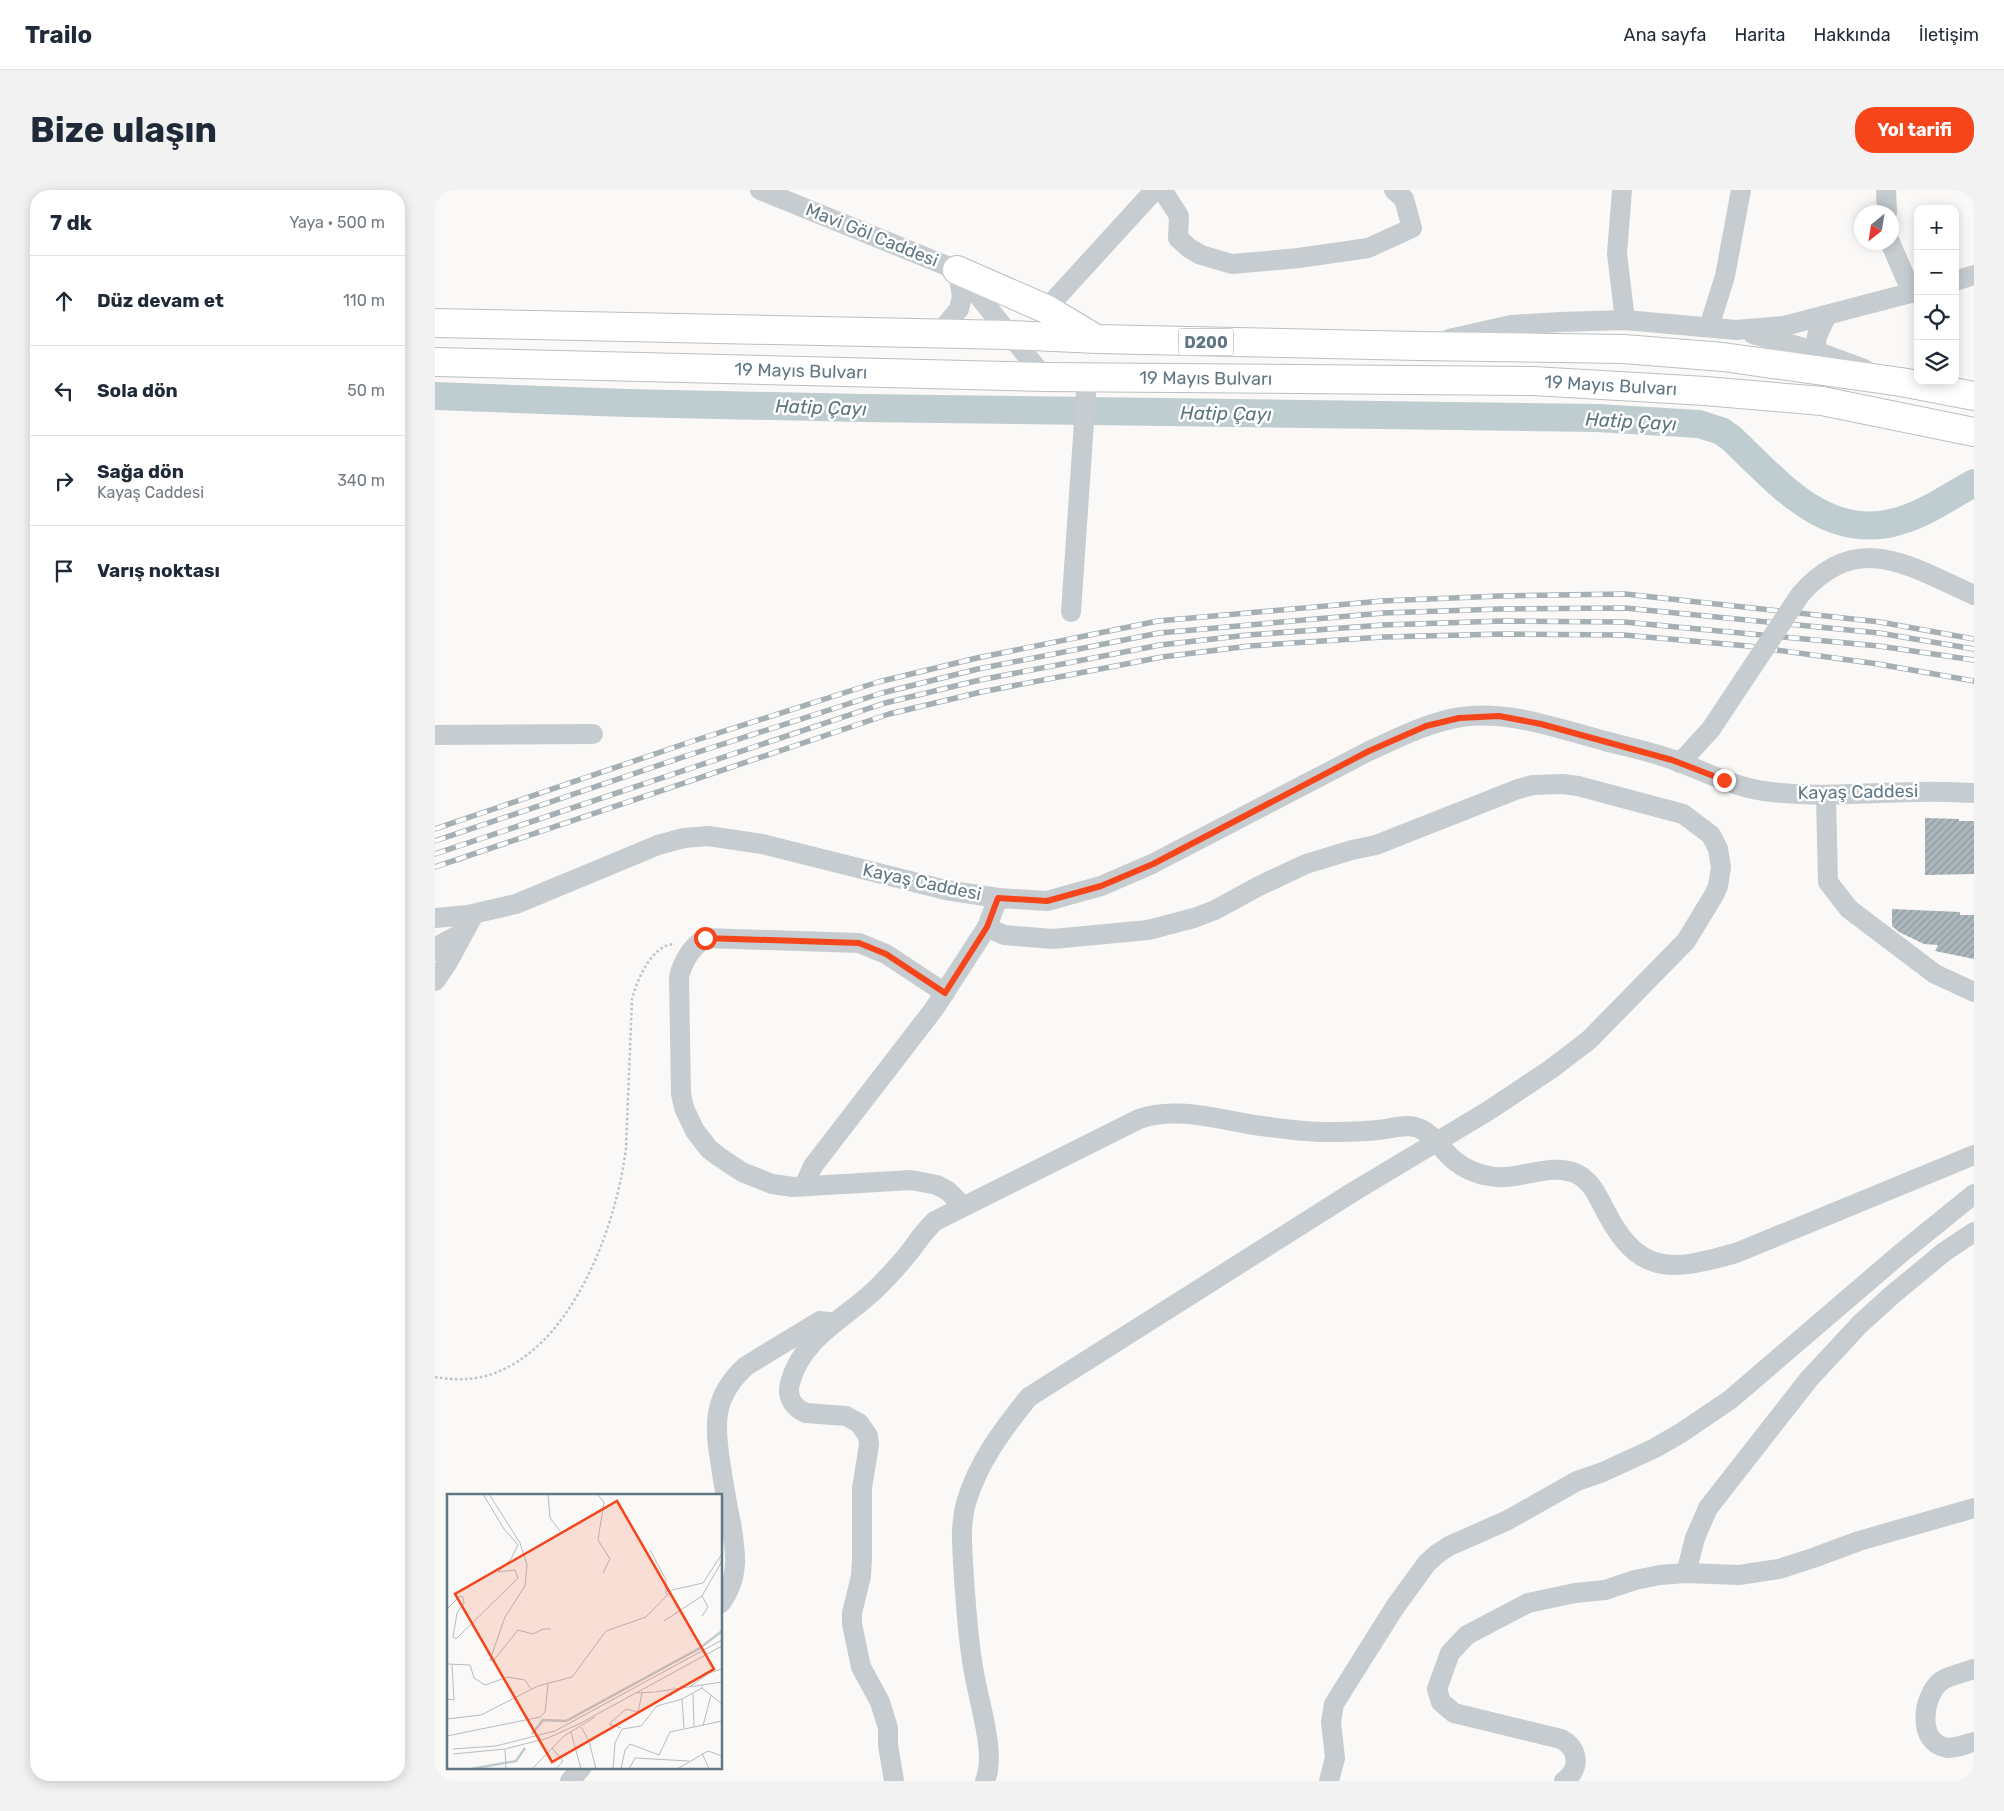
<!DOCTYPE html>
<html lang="tr">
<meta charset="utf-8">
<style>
:root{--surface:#fff;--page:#f2f2f3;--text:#1f2937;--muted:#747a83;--line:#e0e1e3;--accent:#f6451a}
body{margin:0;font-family:Rubik,sans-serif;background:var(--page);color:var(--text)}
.controls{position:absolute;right:15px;top:15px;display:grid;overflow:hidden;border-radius:10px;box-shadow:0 2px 12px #0003}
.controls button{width:45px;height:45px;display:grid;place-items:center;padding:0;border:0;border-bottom:1px solid var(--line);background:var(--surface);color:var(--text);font:25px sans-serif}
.compass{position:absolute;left:1419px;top:15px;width:45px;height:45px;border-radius:50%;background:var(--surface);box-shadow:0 2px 12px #0003;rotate:210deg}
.stop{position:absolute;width:15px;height:15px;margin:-11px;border:4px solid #f6451a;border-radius:50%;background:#fff}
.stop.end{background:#f6451a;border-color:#fff;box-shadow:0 1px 5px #0008}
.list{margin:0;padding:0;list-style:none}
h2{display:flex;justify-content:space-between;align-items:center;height:65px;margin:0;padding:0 20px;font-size:21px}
h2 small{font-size:16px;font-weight:400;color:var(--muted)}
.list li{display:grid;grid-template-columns:32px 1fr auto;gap:15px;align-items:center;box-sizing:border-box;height:90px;padding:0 20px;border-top:1px solid var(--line)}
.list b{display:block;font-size:19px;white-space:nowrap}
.list p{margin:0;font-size:16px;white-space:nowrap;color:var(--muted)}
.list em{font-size:16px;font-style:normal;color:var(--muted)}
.icon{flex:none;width:28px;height:28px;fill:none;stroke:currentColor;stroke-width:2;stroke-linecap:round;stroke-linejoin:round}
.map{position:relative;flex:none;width:1539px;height:1591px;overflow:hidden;border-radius:20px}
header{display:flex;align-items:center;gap:30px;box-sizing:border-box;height:70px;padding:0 25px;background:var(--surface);border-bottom:1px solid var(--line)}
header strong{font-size:24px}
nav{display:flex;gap:28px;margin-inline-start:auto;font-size:18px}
.intro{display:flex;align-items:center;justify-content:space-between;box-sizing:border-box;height:120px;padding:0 30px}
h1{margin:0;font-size:35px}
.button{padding:12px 22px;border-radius:20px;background:var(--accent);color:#fff;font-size:18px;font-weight:700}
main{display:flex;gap:30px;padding:0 30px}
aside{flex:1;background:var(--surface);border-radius:20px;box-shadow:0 2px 12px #0003}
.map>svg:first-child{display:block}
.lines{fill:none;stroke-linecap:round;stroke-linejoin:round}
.river{stroke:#bfccd0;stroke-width:28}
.building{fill:url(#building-hatch)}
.highway-casing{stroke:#bbbfc2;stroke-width:30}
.path{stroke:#c0c3c5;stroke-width:2.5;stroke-dasharray:2.5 2.5;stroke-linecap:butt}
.minor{stroke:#c6cccf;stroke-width:20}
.highway{stroke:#fff;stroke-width:28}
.rail-casing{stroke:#a6afb4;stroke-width:5.5}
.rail{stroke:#fff;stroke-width:4;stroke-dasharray:11;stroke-linecap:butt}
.minor-bridge{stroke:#c6cccf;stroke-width:20}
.route{stroke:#f6451a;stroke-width:6}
.labels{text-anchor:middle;stroke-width:5;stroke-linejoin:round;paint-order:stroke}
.shield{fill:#fff;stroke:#90a0aa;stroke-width:1}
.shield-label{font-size:16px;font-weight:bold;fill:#617785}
.street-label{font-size:18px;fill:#617785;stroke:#fff}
.water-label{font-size:19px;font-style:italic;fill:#5c767e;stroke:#fff}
.inset-river{fill:none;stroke:#bfccd0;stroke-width:2.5}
.inset-road{fill:none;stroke:#b4bdc2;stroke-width:1}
.view{fill:#f6451a;fill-opacity:0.15;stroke:#f6451a;stroke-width:2.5}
.inset-edge{fill:none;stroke:#617785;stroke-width:2.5}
</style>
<header>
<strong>Trailo</strong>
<nav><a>Ana sayfa</a><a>Harita</a><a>Hakkında</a><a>İletişim</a></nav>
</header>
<div class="intro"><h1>Bize ulaşın</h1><a class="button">Yol tarifi</a></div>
<main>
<aside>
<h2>7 dk<small>Yaya · 500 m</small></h2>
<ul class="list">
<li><svg class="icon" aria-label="ahead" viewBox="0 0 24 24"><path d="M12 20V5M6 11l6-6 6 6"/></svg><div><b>Düz devam et</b></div><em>110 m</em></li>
<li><svg class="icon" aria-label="left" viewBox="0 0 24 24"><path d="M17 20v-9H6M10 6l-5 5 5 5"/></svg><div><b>Sola dön</b></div><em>50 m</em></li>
<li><svg class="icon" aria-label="right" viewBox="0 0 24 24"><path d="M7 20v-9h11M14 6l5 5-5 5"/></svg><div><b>Sağa dön</b><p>Kayaş Caddesi</p></div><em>340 m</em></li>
<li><svg class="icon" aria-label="arrive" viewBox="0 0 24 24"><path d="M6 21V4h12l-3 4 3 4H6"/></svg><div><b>Varış noktası</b></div></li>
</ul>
</aside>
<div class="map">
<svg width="1539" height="1591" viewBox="0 0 1539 1591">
<defs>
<pattern id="building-hatch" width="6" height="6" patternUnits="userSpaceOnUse" patternTransform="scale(1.25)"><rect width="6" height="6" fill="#acb7bd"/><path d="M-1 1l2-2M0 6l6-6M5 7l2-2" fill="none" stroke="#8f9a9f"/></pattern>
</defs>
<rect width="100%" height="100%" fill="#faf9f7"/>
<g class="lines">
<!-- river -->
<path class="river" d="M0 206 192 213 428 218 1162 228 1264 234 1286 241 1296 248C1343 292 1391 353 1464 331 1490 324 1515 306 1539 293"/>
</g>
<!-- building -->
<g class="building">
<polygon points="1490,628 1524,629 1524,631 1539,631 1539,684 1490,685"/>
<polygon points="1457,719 1525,722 1525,725 1539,725 1539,769 1500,761 1503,755 1489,754 1464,742 1457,736"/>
</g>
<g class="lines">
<defs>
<g id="highway">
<polyline points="522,80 611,119 658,147"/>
<polyline points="0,133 574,145 662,149 983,156 1189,159 1288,167 1466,192 1539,206"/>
<path id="s1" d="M0 172 609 187 1098 191 1270 201 1387 211 1539 242"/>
</g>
</defs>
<!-- highway casing -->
<use href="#highway" class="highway-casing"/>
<!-- path -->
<path class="path" d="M0 1187C23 1191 46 1190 67 1180 141 1147 182 1033 191 958L197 809C202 790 217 754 240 754"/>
<!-- minor -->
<g class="minor">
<polyline points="325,0 522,80"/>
<polyline points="1187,0 1182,64 1190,130"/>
<polyline points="1451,0 1452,22"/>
<polyline points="1455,52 1477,103"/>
<polyline points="525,83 609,187"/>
<polyline points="1520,91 1539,85"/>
<polyline points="611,119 718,2 724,1 730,4 744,26 743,48 754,58 766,65 797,74 864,68 933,58 977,38 969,9 959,0"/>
<polyline points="1274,137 1290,86 1306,0"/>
<polyline points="1318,144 1380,161 1429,179"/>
<polyline points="503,145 524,119 527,107 523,82"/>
<polyline points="1014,149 1076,135 1125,132 1190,130 1301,140 1349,136 1483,101"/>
<polyline points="1380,161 1382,146 1392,125"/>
<polyline points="636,422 652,188"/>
<polyline points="0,545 158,544"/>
<polyline points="1245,573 1276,539"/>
<polyline points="1391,606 1393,692 1414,719 1459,753 1500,784 1539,802"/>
<path d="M0 728 33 725 81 714 223 655 249 648 273 646 327 654 511 700 563 708 612 711 666 696 717 674 934 561C963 548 994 532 1026 527 1074 520 1124 539 1170 551 1193 557 1217 562 1239 570 1268 581 1297 596 1328 601 1380 608 1427 603 1479 602 1499 601 1519 602 1539 603"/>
<polyline points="0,761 3,756 29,742"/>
<polyline points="0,791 13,772 39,724"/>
<path d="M510 803 451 764 424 753 270 748C256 758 248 770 244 787L246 904 249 918 260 941 274 959 283 966 307 982 337 994 358 997 476 990 502 995 513 1001 528 1016"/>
<polyline points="369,996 378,976 499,819 552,737 563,708"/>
<polyline points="1251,1383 1260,1348 1273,1318 1374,1189 1425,1134 1457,1105 1509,1062 1539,1042"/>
<path d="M286 1413C305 1387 301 1363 296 1333 292 1315 289 1296 286 1277 279 1235 277 1207 311 1176L385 1131 394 1132"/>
<path d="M1539 1479C1528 1483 1515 1485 1506 1491 1487 1506 1481 1554 1513 1558 1521 1558 1531 1554 1539 1552"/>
<polyline points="135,1591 147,1577"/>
<path d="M459 1591 453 1555V1538L445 1512 426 1477 417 1434V1423L426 1386 427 1369V1298L434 1255 433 1246 424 1233 411 1226 371 1223C359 1218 351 1207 355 1193 367 1147 412 1128 443 1097 455 1085 466 1073 476 1060 484 1049 490 1040 500 1031L704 929C740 916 782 929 819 935 842 938 867 942 890 942 908 942 925 942 943 940 955 939 969 934 980 937 997 941 1007 961 1020 971 1030 979 1042 984 1054 986 1083 992 1114 972 1140 983 1156 990 1162 1005 1170 1020 1204 1087 1237 1081 1301 1063L1539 965"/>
<path d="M550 1591C560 1568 548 1526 543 1502 534 1464 532 1427 529 1389 528 1364 524 1338 531 1313 543 1272 568 1239 594 1207L918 1002 1053 921 1116 879 1154 850 1251 751 1279 705 1283 696 1286 677 1283 659 1276 645 1248 624 1143 596 1128 594 1098 595 1083 599 941 655 917 660 871 674 824 696 780 720 759 728 713 740 618 749 569 745 552 737"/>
<polyline points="894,1591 900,1568 896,1532 899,1514 960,1417 992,1373 1002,1364 1014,1356 1073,1330 1142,1291 1168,1282 1220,1258 1246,1243 1296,1209 1465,1064 1539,1004"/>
<path d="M1129 1591C1146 1579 1144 1558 1126 1549L1019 1523 1006 1512 1002 1499 1015 1463 1032 1445 1093 1413 1140 1403 1170 1400 1200 1390 1225 1385 1251 1383 1304 1385 1344 1379 1378 1368 1424 1351 1539 1318"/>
</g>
<!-- highway -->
<use href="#highway" class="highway"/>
<defs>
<g id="rail">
<polyline points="0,639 252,553 443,492 542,468 723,431 947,411 1064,406 1190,404 1445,432 1539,449"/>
<polyline points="0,651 257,564 447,503 543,479 724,443 948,423 1065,419 1190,418 1444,443 1539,459"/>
<polyline points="0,664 450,513 545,490 725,455 813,445 948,435 1067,431 1189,432 1444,456 1539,470"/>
<polyline points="0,677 454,524 546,502 727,467 814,456 948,447 1068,444 1189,445 1313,456 1443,474 1539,491"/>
</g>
</defs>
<!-- rail casing -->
<use href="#rail" class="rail-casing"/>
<!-- rail -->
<use href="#rail" class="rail"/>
<!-- minor-bridge -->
<path class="minor-bridge" d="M1276 539 1365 405C1422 339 1474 376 1539 405"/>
</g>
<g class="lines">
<!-- route -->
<polyline class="route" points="270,748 424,753 451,764 510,803 552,737 563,708 612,711 666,696 718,674 934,561 991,536 1024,528 1064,526 1106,534 1237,570 1289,590"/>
</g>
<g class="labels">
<!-- shield labels -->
<rect class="shield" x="743.5" y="138.5" width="55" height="27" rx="4"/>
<g class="shield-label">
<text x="771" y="158">D200</text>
</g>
<!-- street labels -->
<g class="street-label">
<text transform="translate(437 45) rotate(22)" y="6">Mavi Göl Caddesi</text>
<text dy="6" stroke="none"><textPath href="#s1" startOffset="366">19 Mayıs Bulvarı</textPath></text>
<text dy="6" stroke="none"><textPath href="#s1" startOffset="771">19 Mayıs Bulvarı</textPath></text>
<text dy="6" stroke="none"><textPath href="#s1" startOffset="1176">19 Mayıs Bulvarı</textPath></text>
<text transform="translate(1423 602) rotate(-1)" y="6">Kayaş Caddesi</text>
<text transform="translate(487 692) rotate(12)" y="6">Kayaş Caddesi</text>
</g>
<!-- water labels -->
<g class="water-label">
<text transform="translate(386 217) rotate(2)" y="7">Hatip Çayı</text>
<text transform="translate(791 223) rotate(1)" y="7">Hatip Çayı</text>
<text transform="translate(1196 231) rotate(3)" y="7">Hatip Çayı</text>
</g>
</g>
<!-- overview -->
<g transform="translate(12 1304)">
<rect width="275" height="275" fill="#faf9f7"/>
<path class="inset-river" d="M85 240 96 226 119 227 253 154 275 137M24 275 69 267 78 254"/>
<path class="inset-road" d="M42 0 73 49 80 71 78 92 58 123 43 166 46 167 71 136 86 140 96 135H104M101 0 103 24 113 37M150 0 157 8 151 46 163 65 156 79M203 56 219 86V100M0 115 13 102 16 103 17 109 10 119 6 143 9 145 71 84 68 76 51 78 64 65 71 51 57 35 36 0M255 122 261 113 255 102M217 127 255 102 275 67M0 170 23 171 27 184 38 191 61 183 78 186 84 195M244 192 262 179 275 175M255 194 275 210M208 198 275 188M190 199 207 198M246 200 247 233M0 205 7 206 5 171M235 205 237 234M0 225 34 221 91 192 125 183 159 137 199 123 225 96 256 89 275 60M256 232 264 201M134 233 142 247 149 275M174 234 162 230 179 215 191 218 195 199M124 238 134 275M0 242 93 223 98 218 101 190M105 254 116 267 109 275M6 255 49 252 108 237 275 146M58 256 59 275M255 259 262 275M6 260 58 255 101 244 132 230 275 152M85 275 117 242 148 223M166 275 168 249 175 235 194 232 210 212 235 205 255 194V191M174 275 178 256 183 250 212 261 223 238 275 227M182 275 188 264 242 267M230 275 261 257 275 262"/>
<path class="view" d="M170 7 267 175 105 268 8 100Z"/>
<rect width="275" height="275" class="inset-edge"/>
</g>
</svg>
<div class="controls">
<button>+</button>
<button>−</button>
<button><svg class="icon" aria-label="locate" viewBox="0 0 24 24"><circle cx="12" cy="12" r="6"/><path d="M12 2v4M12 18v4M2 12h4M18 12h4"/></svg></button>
<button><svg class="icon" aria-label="layers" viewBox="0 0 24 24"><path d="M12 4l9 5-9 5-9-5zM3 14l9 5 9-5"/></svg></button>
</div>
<svg class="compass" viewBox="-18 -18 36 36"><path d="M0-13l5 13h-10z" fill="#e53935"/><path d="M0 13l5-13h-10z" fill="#747a83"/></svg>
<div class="stop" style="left:270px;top:748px"></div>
<div class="stop end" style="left:1289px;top:590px"></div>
</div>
</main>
